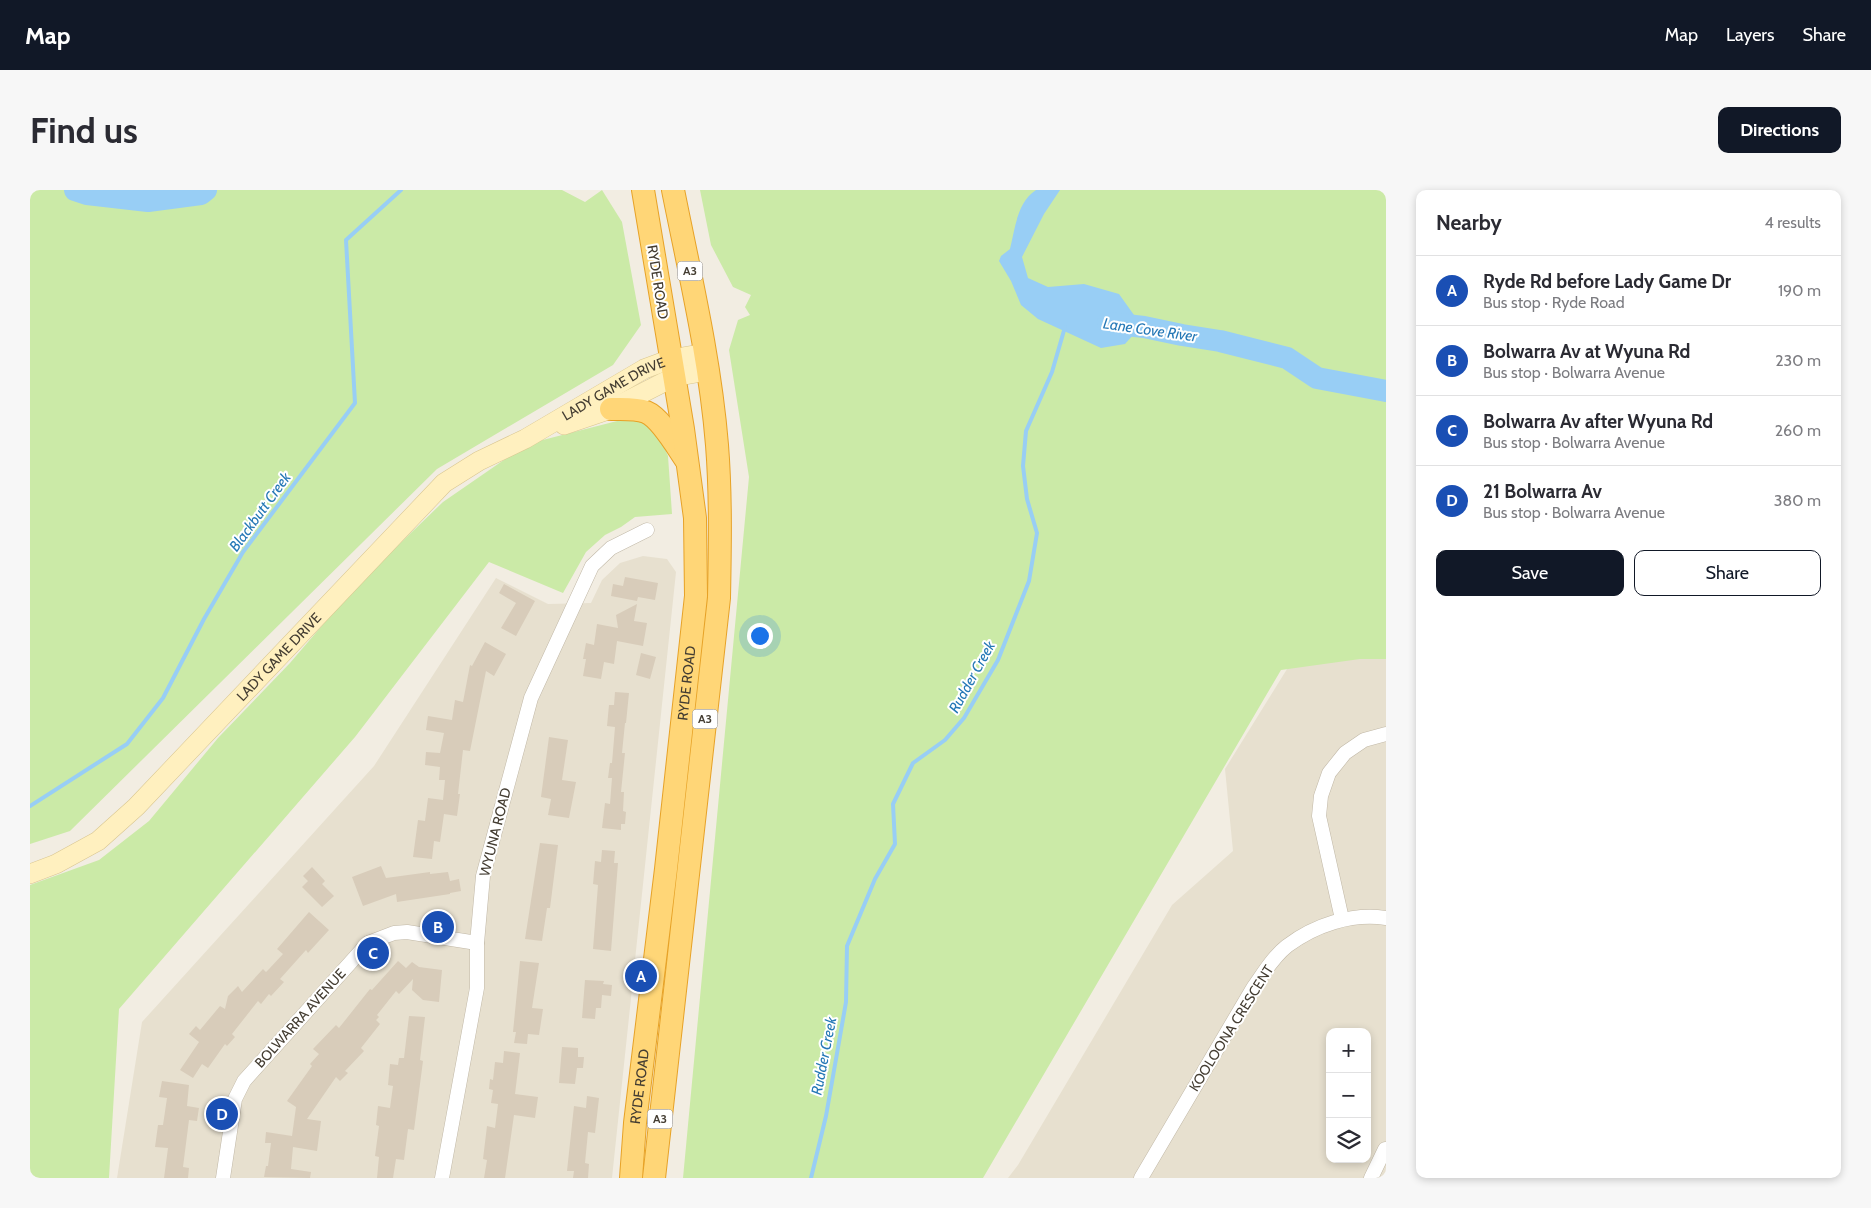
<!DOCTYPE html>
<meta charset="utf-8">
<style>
:root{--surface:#fff;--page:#f7f7f7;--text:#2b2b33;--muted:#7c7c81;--line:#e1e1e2;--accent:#111827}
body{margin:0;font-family:Cabin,sans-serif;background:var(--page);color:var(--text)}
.controls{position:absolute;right:15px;bottom:15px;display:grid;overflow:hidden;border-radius:10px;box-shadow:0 2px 8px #0003}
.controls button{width:45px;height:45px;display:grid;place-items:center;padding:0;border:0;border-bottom:1px solid var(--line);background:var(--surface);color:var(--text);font:25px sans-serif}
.you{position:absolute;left:729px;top:445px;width:18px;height:18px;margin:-12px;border:4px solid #fff;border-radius:50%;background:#1a73e8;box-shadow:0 0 0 8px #1a73e833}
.badge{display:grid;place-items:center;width:32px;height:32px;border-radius:50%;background:var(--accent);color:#fff;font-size:16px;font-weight:700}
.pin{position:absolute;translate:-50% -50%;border:2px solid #fff;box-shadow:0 1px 5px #0006}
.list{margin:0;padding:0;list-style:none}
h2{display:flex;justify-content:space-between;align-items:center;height:65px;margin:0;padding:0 20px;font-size:21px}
h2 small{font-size:16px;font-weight:400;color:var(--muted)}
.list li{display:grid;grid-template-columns:32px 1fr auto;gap:15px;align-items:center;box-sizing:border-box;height:70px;padding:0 20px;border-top:1px solid var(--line)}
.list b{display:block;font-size:19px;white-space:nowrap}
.list p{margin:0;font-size:16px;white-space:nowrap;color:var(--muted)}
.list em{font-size:16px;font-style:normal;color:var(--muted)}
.actions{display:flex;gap:10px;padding:15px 20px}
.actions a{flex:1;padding:11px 0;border:1px solid var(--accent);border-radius:10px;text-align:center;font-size:18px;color:var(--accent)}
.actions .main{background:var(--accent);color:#fff}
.icon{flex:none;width:28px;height:28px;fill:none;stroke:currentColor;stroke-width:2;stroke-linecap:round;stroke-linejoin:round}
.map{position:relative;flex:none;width:1356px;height:988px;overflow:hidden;border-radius:10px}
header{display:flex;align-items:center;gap:30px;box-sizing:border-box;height:70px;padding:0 25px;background:var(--accent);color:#fff}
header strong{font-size:24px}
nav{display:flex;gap:28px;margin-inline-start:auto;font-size:18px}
.intro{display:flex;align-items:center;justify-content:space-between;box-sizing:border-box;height:120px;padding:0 30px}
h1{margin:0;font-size:35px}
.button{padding:12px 22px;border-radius:10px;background:var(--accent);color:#fff;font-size:18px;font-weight:700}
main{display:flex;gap:30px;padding:0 30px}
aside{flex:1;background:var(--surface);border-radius:10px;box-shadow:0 2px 8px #0003}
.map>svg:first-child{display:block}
.residential{fill:#e7e0cf;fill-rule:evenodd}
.green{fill:#cbeaa7}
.water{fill:#98cef5}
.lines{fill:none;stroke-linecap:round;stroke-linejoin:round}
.stream{stroke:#98cef5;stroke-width:4}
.river{stroke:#98cef5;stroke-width:22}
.building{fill:#d8ccba}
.minor-casing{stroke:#c1b8a7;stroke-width:15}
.secondary-casing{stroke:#d9c690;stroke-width:20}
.trunk-casing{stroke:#e7a227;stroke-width:24}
.minor{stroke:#fff;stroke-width:14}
.secondary{stroke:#fff0bf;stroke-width:19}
.trunk{stroke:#ffd677;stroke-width:22}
.labels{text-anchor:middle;stroke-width:4;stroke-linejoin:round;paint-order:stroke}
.shield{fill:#fff;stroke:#7c7770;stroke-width:1}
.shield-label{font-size:12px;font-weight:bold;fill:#443d32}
.street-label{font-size:14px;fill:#443d32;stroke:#fff}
.water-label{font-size:15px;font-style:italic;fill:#2578b6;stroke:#fff}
</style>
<header>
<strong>Map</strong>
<nav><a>Map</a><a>Layers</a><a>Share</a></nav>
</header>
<div class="intro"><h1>Find us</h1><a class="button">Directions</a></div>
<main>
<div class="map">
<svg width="1356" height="988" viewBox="0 0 1356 988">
<rect width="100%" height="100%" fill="#f2ede2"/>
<!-- residential -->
<g class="residential">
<polygon points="613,366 637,369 646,382 582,988 87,988 112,832 344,576 466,388 518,414 561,413 572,390 590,373"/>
<path d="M1356 459V988H978L988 975 1142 715 1203 661 1195 579 1262 471ZM1300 842H1337V969H1300Z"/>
</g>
<!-- green -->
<g class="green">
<polygon points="0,0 36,0 54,4 48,0 532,0 555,12 572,0 592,32 611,135 583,175 407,279 40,641 0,654"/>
<polygon points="670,0 1356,0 1356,469 1330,469 1251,480 953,988 653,988 719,287 699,160 708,130 720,125 715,117 721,105 703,97 681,55"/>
<polygon points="605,229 626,238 638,266 642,324 605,327 591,337 575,345 556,362 533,403 459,372 325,547 89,819 79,988 0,988 0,695 69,670 119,631 188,548 260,473 326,396 413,312 497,254 591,230"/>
</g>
<!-- water -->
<path class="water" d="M1006 0H1030L1014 24 992 67 998 88 1018 97 1054 94 1089 104 1109 132 1104 144 1095 154 1071 158 1008 129 991 115 981 91 969 71 971 66 980 59C985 39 987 12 1006 0Z"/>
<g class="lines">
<!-- stream -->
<g class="stream">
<polyline points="0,616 97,554 133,508 174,429 213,362 325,213 316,50 371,0"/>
<polyline points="781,988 796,926 816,812 817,756 845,689 865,654 863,614 883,573 915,550 934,528 968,470 999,391 1007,343 997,309 993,276 996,241 1022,182 1035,137"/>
</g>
<!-- river -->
<g class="river">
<polyline points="45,0 57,4 118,11 171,4 176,0"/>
<polyline points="1078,133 1114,137 1152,145 1190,151 1257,168 1287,188 1356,201"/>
</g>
</g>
<!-- building -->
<g class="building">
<polygon points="595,387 628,393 625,410 608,407 607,411 581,406 583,394 593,396"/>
<polygon points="474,394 505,411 486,446 471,438 486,413 469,403"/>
<polygon points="607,414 604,431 617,433 613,456 587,451 584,474 574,472 571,489 553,486 556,469 553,469 556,453 564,455 567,434 588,438 586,425"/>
<polygon points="455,452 476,464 464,486 456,481 440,561 433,560 428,604 430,604 427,626 414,624 410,652 404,651 402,669 383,667 388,630 395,631 398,608 413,610 415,590 409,590 410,577 395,575 396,562 410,563 414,543 396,540 398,526 422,530 425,510 433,512 440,475 442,476"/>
<polygon points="611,463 626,467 620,489 606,485"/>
<polygon points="585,502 599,503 596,533 595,533 592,563 595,563 591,602 594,602 593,621 596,622 595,634 591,634 591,640 572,638 575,613 580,614 582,588 578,588 580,573 582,573 585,537 577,536 579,515 584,515"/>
<polygon points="519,547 538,550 532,590 546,592 539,628 518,625 521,609 511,607"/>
<polygon points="510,653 528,655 520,718 517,718 512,751 495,749"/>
<polygon points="572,660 585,661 584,673 588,673 581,761 563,759 568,695 563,694 565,671 571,672"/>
<polygon points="351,676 356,688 400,682 400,684 418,682 420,691 429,689 431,701 420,703 420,704 367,712 366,704 333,716 322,687"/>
<polygon points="282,677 295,691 292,694 304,706 292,717 272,697 278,691 273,686"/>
<polygon points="279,722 299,740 278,763 276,760 250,789 254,792 241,806 239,804 231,814 228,811 202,844 205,847 197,856 195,854 178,878 172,874 163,888 150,880 169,852 159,844 166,836 170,840 190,816 195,819 198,806 208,796 212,802 233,779 236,782 239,779 253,764 247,759"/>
<polygon points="368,771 376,778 382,772 389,777 412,780 409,812 393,810 382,800 383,789 369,804 366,801 347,825 349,827 346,830 350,834 331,858 334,861 315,881 318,883 310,891 306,887 277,929 291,931 287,961 263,957 261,979 281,982 280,988 234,987 236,976 238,976 241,953 235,953 236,942 262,946 266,917 257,911 282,876 280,874 289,864 283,859 306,835 309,838 340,799 342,800"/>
<polygon points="490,771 509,773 502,818 513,819 509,845 498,844 497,854 484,853 486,842 483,842"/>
<polygon points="555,790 574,791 573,794 582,795 581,806 572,805 571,818 566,818 565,829 552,828"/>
<polygon points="379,826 395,827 390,870 393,871 384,940 378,939 374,970 366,969 363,988 347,988 349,967 345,966 349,936 346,935 348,916 360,918 363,896 358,895 360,874 368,875 369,868 374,868"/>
<polygon points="532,857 548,858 548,867 554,867 553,878 547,878 545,894 529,893"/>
<polygon points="474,861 490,863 485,904 508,907 505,928 484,925 475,988 454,988 457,970 453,969 457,936 465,938 468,914 461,913 463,900 459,899 460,889 463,890 465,872 473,873"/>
<polygon points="132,891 159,895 157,916 169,918 167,931 159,930 153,977 159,978 158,988 134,988 138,958 125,957 128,935 133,935 137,908 129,907"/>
<polygon points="557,906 569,908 565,943 558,942 555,973 559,974 558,988 543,988 544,981 537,981 544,916 556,918"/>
</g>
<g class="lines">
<defs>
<g id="minor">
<polyline points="1312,729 1289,626 1291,606 1299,583 1315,563 1334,550 1356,544"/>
<polyline points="193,988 205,909 214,891 338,753 364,743 377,742 447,753"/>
<polyline points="412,988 447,798 447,753 453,686 501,508 562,376 581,358 617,340"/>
<path d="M1111 988 1223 798C1233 784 1243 767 1257 756 1285 735 1321 723 1356 728"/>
<polyline points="1341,988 1355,959"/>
</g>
<g id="secondary">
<polyline points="534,235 581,219 644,187 677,181"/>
<path id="s1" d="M0 684 26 674 68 651 106 617 414 293 449 271 495 249 614 179 641 169 675 163"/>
</g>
<g id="trunk">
<path d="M581 219C593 219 605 218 616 222 631 228 647 257 656 270"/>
<path id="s2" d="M601 988 605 933 636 679 666 406 665 328 653 239 613 0"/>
<path d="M624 988 689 408C690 357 691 306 687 255 680 169 660 85 643 0"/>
</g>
</defs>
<!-- minor casing -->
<use href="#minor" class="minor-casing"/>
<!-- secondary casing -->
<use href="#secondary" class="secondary-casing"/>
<!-- trunk casing -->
<use href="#trunk" class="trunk-casing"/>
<!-- minor -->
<use href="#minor" class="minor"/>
<!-- secondary -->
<use href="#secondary" class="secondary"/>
<!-- trunk -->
<use href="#trunk" class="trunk"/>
</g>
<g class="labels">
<!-- shield labels -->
<g class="shield">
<rect x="647.5" y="71.5" width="25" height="19" rx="4"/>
<rect x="662.5" y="519.5" width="25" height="19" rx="4"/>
<rect x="617.5" y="919.5" width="25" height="19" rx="4"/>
</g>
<g class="shield-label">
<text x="660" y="85">A3</text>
<text x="675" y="533">A3</text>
<text x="630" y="933">A3</text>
</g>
<!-- street labels -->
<g class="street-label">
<text transform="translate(628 92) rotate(81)" y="5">RYDE ROAD</text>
<text dy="5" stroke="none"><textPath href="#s1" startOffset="768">LADY GAME DRIVE</textPath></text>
<text dy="5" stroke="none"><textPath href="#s1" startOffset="334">LADY GAME DRIVE</textPath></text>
<text dy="5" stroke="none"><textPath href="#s2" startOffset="498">RYDE ROAD</textPath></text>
<text transform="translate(465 642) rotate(-76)" y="5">WYUNA ROAD</text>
<text transform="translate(270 828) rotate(-48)" y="5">BOLWARRA AVENUE</text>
<text transform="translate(1201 838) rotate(-58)" y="5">KOOLOONA CRESCENT</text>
<text dy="5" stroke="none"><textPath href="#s2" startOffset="92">RYDE ROAD</textPath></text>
</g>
<!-- water labels -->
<g class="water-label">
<text transform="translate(1120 140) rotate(8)" y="5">Lane Cove River</text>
<text transform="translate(230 322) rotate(-54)" y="5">Blackbutt Creek</text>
<text transform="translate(942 487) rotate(-61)" y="5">Rudder Creek</text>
<text transform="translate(794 866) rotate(-79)" y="5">Rudder Creek</text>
</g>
</g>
</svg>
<div class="controls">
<button>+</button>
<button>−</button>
<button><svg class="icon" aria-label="layers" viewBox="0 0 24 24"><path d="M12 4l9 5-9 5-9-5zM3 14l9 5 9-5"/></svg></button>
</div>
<div class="you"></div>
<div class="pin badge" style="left:611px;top:786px;background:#1a4fb4">A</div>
<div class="pin badge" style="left:408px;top:737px;background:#1a4fb4">B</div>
<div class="pin badge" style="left:343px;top:763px;background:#1a4fb4">C</div>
<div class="pin badge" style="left:192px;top:924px;background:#1a4fb4">D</div>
</div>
<aside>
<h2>Nearby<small>4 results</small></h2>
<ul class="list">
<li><span class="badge" style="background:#1a4fb4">A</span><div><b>Ryde Rd before Lady Game Dr</b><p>Bus stop · Ryde Road</p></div><em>190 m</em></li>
<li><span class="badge" style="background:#1a4fb4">B</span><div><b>Bolwarra Av at Wyuna Rd</b><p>Bus stop · Bolwarra Avenue</p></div><em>230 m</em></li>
<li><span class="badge" style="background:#1a4fb4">C</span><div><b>Bolwarra Av after Wyuna Rd</b><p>Bus stop · Bolwarra Avenue</p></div><em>260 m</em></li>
<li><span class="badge" style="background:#1a4fb4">D</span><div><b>21 Bolwarra Av</b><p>Bus stop · Bolwarra Avenue</p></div><em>380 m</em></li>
</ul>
<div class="actions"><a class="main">Save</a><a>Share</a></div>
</aside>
</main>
